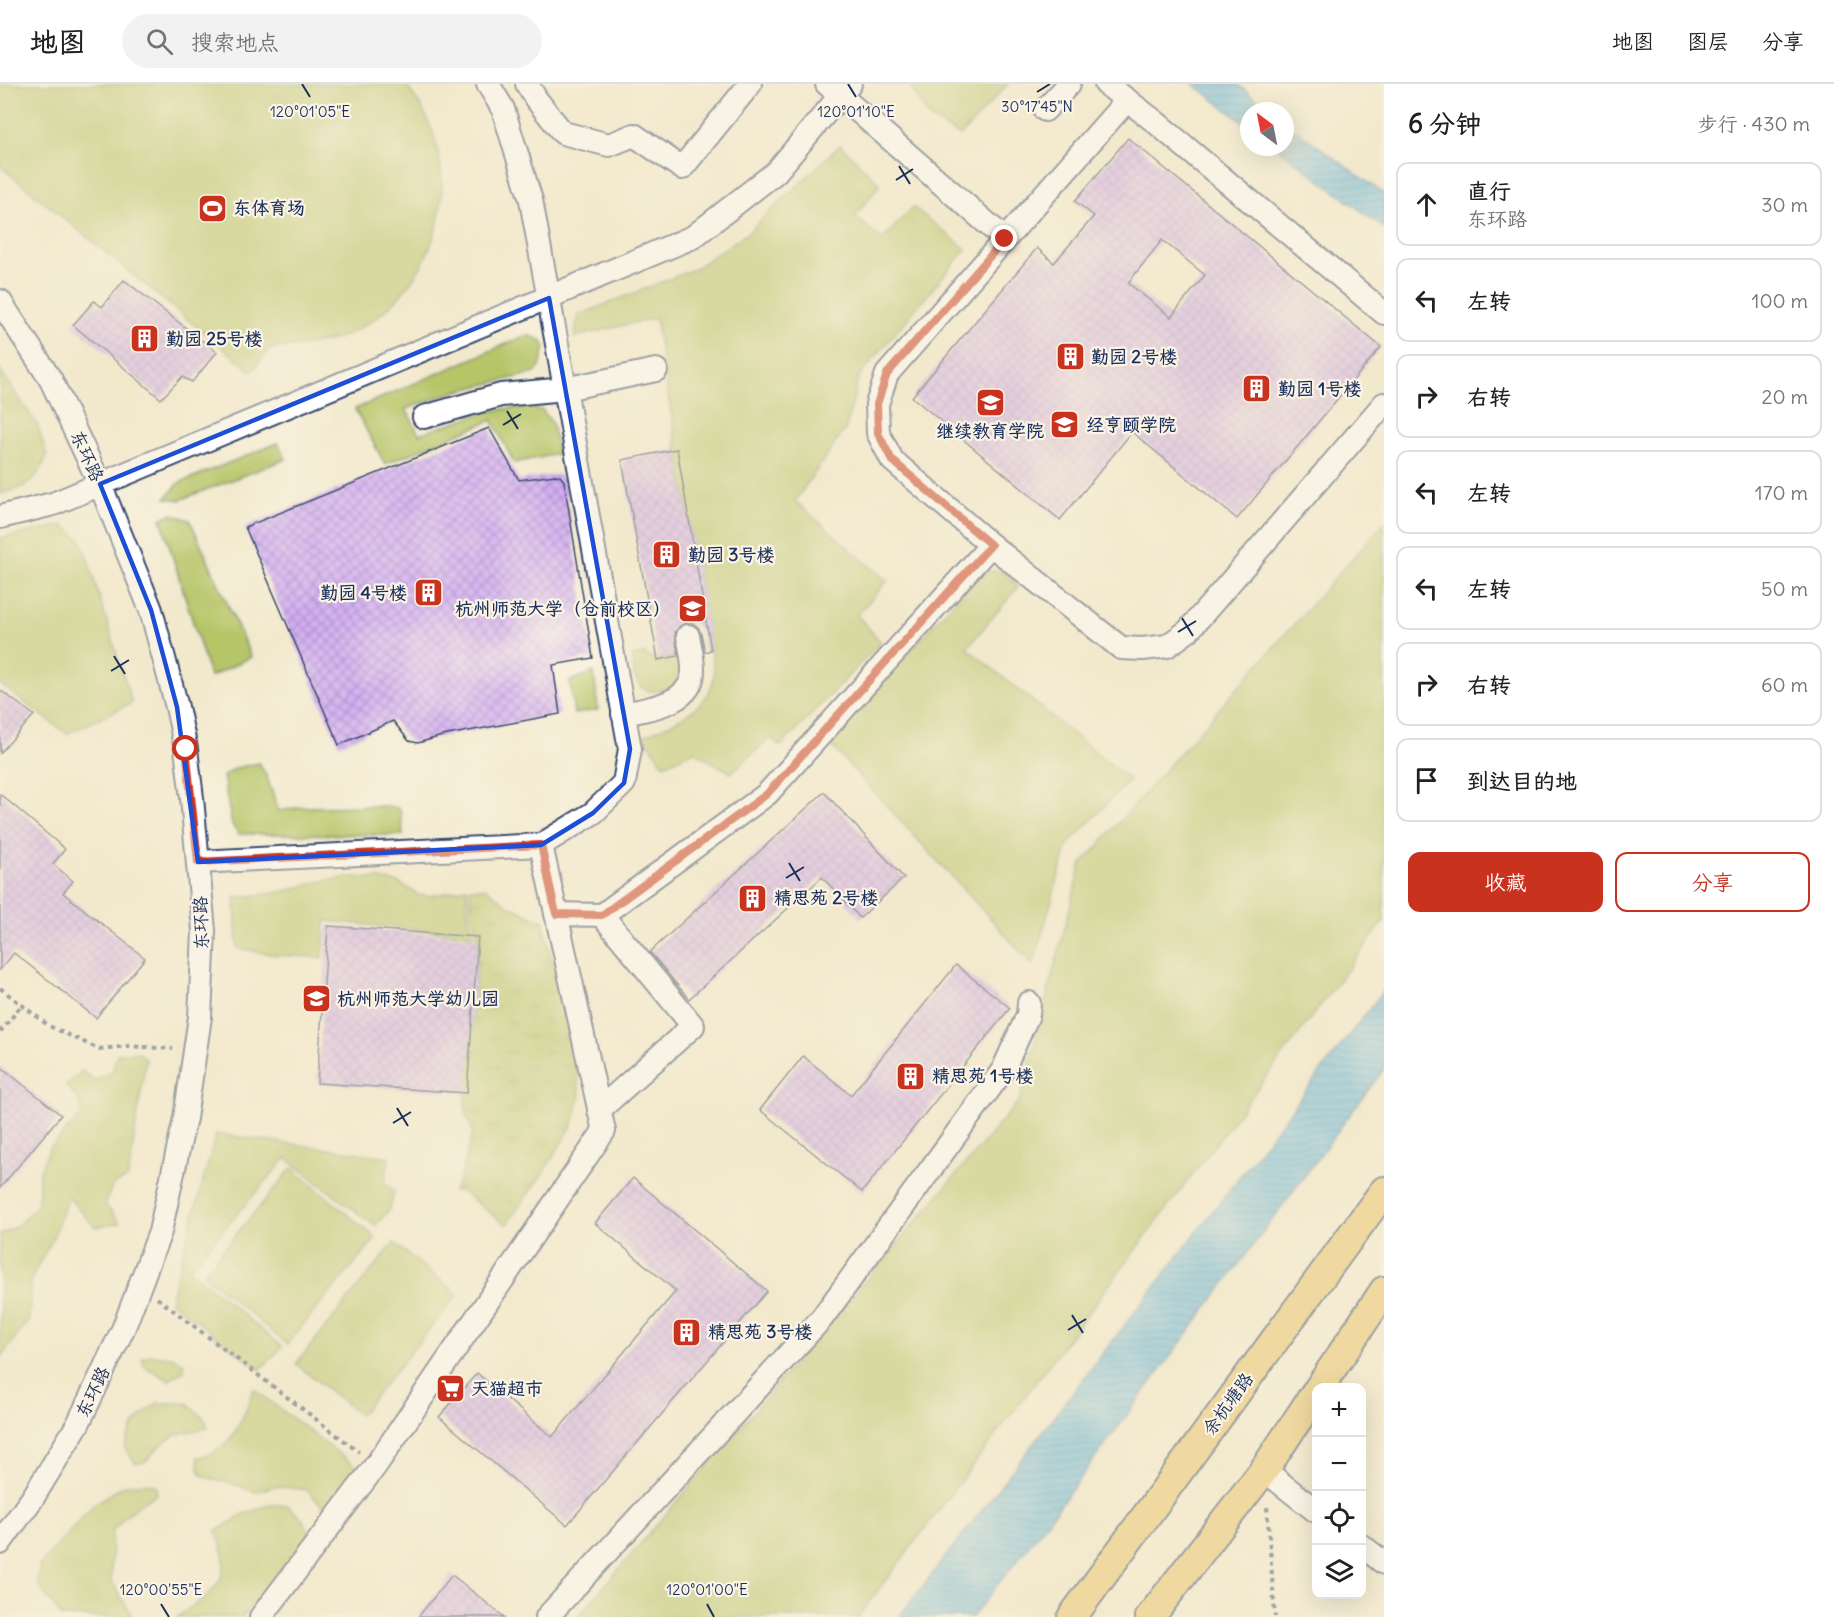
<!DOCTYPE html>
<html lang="zh">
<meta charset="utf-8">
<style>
:root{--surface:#fff;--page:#f2f2f2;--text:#202124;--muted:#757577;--line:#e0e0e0;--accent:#c8321e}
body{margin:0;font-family:Delius,"LXGW WenKai TC",sans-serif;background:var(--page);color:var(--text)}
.controls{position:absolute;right:18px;bottom:18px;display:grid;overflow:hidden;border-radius:12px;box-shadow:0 6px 24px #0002}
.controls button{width:54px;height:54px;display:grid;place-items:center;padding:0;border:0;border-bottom:2px solid var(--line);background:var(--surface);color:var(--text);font:30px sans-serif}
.compass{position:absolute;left:1240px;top:18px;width:54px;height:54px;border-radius:50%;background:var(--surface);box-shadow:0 6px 24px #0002;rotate:328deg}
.stop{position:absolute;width:18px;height:18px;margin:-14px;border:4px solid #c8321e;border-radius:50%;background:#fff}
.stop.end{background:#c8321e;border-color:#fff;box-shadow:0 2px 6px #0008}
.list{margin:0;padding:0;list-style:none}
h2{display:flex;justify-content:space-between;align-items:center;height:78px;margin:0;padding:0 24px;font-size:26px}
h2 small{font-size:20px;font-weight:400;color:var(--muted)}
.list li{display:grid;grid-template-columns:39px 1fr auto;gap:18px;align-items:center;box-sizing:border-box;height:84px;margin:0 12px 12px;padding:0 12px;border:2px solid var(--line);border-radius:12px}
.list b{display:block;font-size:22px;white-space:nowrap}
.list p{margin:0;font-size:20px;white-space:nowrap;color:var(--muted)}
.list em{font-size:20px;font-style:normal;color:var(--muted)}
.actions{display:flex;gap:12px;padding:18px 24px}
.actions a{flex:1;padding:14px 0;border:2px solid var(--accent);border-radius:12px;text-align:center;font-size:21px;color:var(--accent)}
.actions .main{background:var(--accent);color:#fff}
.icon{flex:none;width:33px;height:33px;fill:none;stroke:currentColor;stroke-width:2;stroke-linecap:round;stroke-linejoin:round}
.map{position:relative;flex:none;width:1384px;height:1533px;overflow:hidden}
header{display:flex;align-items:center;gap:36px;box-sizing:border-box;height:84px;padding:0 30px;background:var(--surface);border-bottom:2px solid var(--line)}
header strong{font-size:28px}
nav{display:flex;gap:33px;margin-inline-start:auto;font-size:21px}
.search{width:420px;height:54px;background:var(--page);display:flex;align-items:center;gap:15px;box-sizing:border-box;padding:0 21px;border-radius:33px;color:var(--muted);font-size:22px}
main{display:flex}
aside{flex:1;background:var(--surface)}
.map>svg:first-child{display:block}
.green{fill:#b6c567;stroke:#687a62;stroke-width:1.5}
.park{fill:url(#park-tufts);stroke:#687a62;stroke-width:1.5}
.water{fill:url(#water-rules);stroke:#4174a0;stroke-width:1.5}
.building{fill:url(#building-cross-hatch);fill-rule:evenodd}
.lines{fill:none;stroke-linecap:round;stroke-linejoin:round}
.minor-casing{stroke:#3b4b6f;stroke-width:26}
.major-casing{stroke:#3b4b6f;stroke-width:32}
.path{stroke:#3b4b6f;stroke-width:4;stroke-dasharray:4.5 4.5;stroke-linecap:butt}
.minor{stroke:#fff;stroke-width:22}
.major{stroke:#ecc669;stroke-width:28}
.route{stroke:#c8321e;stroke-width:8}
.marked{fill:none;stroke:#1d4ed8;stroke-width:4.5;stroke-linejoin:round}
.ticks{fill:none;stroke:#1b2f5e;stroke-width:2}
.labels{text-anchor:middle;stroke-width:4.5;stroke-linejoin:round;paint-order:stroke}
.poi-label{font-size:18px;font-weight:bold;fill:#1b2f5e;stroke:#fcf5e5;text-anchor:start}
.street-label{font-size:18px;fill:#1b2f5e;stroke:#fcf5e5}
.ticks-label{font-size:15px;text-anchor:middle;fill:#1b2f5e;stroke:#fcf5e5;stroke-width:4.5;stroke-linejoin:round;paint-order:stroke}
</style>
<header>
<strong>地图</strong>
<div class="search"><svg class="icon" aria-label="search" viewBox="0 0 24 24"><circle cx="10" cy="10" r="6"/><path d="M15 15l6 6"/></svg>搜索地点</div>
<nav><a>地图</a><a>图层</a><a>分享</a></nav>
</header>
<main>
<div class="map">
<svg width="1384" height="1533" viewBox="0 0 1384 1533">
<defs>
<pattern id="park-tufts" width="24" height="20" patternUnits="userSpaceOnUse" patternTransform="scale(1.5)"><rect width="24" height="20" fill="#b6c567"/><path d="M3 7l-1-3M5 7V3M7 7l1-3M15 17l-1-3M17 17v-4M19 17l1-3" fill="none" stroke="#93a058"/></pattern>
<pattern id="water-rules" width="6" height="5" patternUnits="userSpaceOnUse" patternTransform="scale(1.5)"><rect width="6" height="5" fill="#67b9e3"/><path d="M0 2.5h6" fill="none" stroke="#5497bb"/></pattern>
<pattern id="building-cross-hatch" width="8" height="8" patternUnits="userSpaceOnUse" patternTransform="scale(1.5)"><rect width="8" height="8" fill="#d3aef3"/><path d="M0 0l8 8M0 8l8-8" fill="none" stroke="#aa8ec8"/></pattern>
</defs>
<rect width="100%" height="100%" fill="#fcf5e5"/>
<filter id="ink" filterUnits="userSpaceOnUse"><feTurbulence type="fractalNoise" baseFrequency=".0167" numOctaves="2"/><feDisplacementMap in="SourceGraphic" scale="12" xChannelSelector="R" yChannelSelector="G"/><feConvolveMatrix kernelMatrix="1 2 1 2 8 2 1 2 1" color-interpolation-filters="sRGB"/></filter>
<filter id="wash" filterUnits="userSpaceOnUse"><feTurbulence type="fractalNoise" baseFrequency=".008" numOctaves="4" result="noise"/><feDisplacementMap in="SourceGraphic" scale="24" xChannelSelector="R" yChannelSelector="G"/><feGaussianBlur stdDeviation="1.35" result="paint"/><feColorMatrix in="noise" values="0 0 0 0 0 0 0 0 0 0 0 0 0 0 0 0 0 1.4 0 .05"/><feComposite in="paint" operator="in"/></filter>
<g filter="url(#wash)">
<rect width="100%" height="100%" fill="#f2e9cd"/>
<!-- green -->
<g class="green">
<path d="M0 0H405C473 81 443 208 346 251 321 261 295 262 269 265L252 288 0 82Z"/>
<polygon points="909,0 1008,0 960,52 930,34"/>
<path d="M840 61 880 100 855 132 882 156 913 123 966 165 859 292 846 344 795 417 887 497 857 531 881 558 781 662 770 654 731 689 694 667 664 681 644 652C671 639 711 626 714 590 714 582 712 574 711 566L655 234 574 253 579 231 694 185 750 147Z"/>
<path d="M527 251 541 256 545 263 540 283 535 289 453 308 406 325 419 350C456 338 502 317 542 326L552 339 558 370 514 379 492 336 385 380 355 325Z"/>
<path d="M0 286 38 342 47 372C35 399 29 403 0 410Z"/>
<polygon points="278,359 286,375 180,416 166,414 179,399"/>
<polygon points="171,430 190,436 251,573 210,593 161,435"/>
<polygon points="1384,439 1384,837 858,1533 578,1533 1020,1016 1081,781"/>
<polygon points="63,441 82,457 132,619 67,650 0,600 0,454"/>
<polygon points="994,486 1007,490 1018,503 967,564 1130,696 1068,760 1033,881 828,658 971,499 982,489"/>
<path d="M644 569C655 579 666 575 679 572L682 585 678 600C665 607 645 614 636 596 633 590 633 580 632 573Z"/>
<polygon points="594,588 598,626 574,630 570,597"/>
<polygon points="259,679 266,691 279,727 301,723 389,722 400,725 403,751 239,750 232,741 223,692 236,684"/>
<polygon points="351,793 380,795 399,799 419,811 430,812 467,804 468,830 474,851 325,837 323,874 275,871 237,864 235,814 286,807 317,798"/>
<polygon points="138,968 146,975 128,1094 113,1101 105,1120 120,1139 95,1143 68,1113 53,1154 31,1195 29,1235 0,1275 0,1151 17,1142 37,1122 39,1107 39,1089 49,1065 83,1029 78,1016 66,1001 82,987 95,996 112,988 117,970"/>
<polygon points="216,1050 389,1073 385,1099 394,1107 390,1125 375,1142 286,1074 189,1185 282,1263 260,1286 170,1217"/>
<polygon points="292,1084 376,1154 287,1260 203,1190"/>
<polygon points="394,1159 458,1210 360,1331 296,1280"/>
<polygon points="150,1271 171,1273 184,1279 184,1286 169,1296 144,1282 142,1274"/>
<path d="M254 1305 359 1385 329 1425 323 1423 307 1406 275 1402 255 1408 225 1397H218L204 1392 199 1386 198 1373C232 1369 244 1332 254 1305Z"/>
<path d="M158 1319H187L203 1333 208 1343C199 1348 189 1346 179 1350 165 1355 155 1367 145 1378L135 1379 125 1365C128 1345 141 1330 158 1319Z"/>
<polygon points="147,1399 157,1402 157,1410 140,1420 123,1434 112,1448 111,1496 133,1533 62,1533 38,1501 39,1482 94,1420 125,1401"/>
<path d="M269 1421H287L304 1437 310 1450 242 1533H177C212 1509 238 1495 216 1447L244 1430Z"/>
</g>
<!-- park -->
<polygon class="park" points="470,804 486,804 509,822 543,837 574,970 580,1011 573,1040 545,1086 506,1141 461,1107 453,1107 460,1096 473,1048 467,1032 465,1015 479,852 471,830"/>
<!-- water -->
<g class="water">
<polygon points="1193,0 1237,0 1271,27 1249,27 1249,43"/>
<polygon points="1285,38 1384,110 1384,144 1276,63 1285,63"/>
<polygon points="1384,906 1384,985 1049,1436 972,1533 899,1533"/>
</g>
<g id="blocks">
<!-- building -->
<g class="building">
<path d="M1128 54 1381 263 1237 435 1132 348 1060 436 912 313 1037 164 1054 179 1094 132 1075 117ZM1162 156 1205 191 1171 233 1128 199Z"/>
<polygon points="124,196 217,268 192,298 182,293 161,315 73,241 94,217 102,223"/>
<polygon points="489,344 519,396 555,391 560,392 564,397 593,574 553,581 560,630 442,652 418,659 409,657 393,637 339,661 245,443"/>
<polygon points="677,365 711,566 705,568 701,549 698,543 693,539 686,539 680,542 675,548 678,572 658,576 622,376"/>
<polygon points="0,606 34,631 0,669"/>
<polygon points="824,708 904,794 860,834 822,793 689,915 650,868"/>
<polygon points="0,710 65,765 53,780 73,797 63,809 145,874 96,934 14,869 0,886"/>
<polygon points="328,842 478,853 467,1009 317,999"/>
<polygon points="956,881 1010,924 862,1108 760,1026 803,972 851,1011"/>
<polygon points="0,982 61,1031 0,1104"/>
<polygon points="633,1094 767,1207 567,1441 439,1333 477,1289 552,1353 676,1207 595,1139"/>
<polygon points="452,1491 504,1533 418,1533"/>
</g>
</g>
</g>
<g filter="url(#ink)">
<use href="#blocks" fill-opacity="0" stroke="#3b4b6f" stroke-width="1.5"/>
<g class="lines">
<defs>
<g id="minor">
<polyline points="527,0 536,15 563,49 609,61 634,51 682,84 750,0"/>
<polyline points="827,0 1005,155"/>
<polyline points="1106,0 1153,36 1384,229"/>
<polyline points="1127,16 887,290 877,320 878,349 892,376 991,461 1121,564 1143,565 1167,562 1188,547 1384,320"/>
<polyline points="1045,26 1069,0"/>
<polyline points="0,217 51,296 100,400 151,526 177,623 186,665 192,714 204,847 200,933 185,1034 160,1148 124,1243 78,1340 32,1415 0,1459"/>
<polyline points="424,333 501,311 565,305 656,286"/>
<polyline points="0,433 53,420 693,153 776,88 850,0"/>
<path d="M623 630C648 625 694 620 693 585 693 574 690 562 688 552"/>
<polyline points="198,778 541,761 593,729 624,699 630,665 531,116 503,25 488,0"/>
<polyline points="556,830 602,831 693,942 599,1026"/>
<polyline points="602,831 767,710 991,461"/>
<polyline points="1264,1386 1316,1427"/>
<polyline points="1362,1462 1384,1479"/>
<polyline points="261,1533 376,1381 604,1047 541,761"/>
<polyline points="547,1533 822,1234 1003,986 1028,931 1029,919"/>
</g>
<g id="major">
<polyline points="1319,1304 1384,1207"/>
<polyline points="1072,1533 1384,1107"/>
<polyline points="1150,1533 1264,1386 1316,1308"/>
</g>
</defs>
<!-- minor casing -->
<use href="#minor" class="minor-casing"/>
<!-- major casing -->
<use href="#major" class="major-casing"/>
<!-- path -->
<g class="path">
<polyline points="0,904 49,942 99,965 129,962 173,965"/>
<polyline points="0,948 22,921"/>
<polyline points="157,1214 359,1368"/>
<polyline points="1267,1423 1275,1533"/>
</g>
<!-- minor -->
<use href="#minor" class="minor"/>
<!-- major -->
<use href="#major" class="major"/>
</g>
</g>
<g class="lines" filter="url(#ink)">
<!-- route -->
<polyline class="route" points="186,665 198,778 541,761 556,830 602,831 767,710 991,461 892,376 878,349 877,320 887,290 1005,155"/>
</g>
<!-- marked area -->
<path d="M0 0H1384V1533H0ZM549 214 630 665 624 699 593 729 541 761 198 778 177 623 151 526 100 400Z" fill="#f2e9cd" fill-opacity=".55" fill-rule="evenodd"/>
<path class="marked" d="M549 214 630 665 624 699 593 729 541 761 198 778 177 623 151 526 100 400Z"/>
<!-- ticks -->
<path class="ticks" d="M302 0 310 13M848 0 856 13M1037 8 1050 0M899 82 910 100M896 96 913 85M507 327 518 345M503 341 521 330M1182 534 1193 552M1178 548 1196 537M114 572 125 590M111 587 129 576M789 779 800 797M786 794 804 783M397 1024 408 1042M393 1039 411 1028M1072 1231 1083 1249M1068 1246 1086 1235M161 1520 169 1533M707 1520 714 1533"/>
<!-- icons -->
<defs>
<symbol id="stadium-square" viewBox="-11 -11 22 22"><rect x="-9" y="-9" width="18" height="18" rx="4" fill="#c8321e" stroke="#fcf5e5"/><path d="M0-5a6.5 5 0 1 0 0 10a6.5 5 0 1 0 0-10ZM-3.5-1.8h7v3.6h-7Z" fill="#fff"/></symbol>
<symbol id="building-square" viewBox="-11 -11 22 22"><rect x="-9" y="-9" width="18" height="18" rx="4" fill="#c8321e" stroke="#fcf5e5"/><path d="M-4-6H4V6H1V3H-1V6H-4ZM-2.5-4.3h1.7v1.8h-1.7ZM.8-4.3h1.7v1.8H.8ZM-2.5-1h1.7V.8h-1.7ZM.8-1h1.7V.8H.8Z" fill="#fff"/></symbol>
<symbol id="university-square" viewBox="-11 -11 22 22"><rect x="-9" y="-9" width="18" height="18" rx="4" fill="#c8321e" stroke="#fcf5e5"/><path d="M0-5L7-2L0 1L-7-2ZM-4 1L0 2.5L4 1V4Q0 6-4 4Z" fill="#fff"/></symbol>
<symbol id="school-square" viewBox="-11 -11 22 22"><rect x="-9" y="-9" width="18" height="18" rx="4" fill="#c8321e" stroke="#fcf5e5"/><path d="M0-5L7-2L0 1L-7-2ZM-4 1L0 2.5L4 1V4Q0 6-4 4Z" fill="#fff"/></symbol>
<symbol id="supermarket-square" viewBox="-11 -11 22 22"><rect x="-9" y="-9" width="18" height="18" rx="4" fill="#c8321e" stroke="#fcf5e5"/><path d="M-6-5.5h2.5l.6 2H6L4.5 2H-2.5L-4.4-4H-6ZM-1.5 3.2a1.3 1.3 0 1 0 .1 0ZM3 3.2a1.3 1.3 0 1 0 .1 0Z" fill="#fff"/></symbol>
</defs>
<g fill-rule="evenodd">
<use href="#stadium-square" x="196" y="108" width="33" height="33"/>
<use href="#building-square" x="128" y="238" width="33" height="33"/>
<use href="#building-square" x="1054" y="256" width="33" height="33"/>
<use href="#building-square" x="1240" y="288" width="33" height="33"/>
<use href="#university-square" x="974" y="302" width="33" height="33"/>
<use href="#university-square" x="1048" y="324" width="33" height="33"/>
<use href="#building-square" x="650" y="454" width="33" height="33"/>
<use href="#building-square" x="412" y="492" width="33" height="33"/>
<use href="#university-square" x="676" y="508" width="33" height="33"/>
<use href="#building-square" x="736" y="798" width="33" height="33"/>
<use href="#school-square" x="300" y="898" width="33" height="33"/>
<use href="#building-square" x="894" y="976" width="33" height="33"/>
<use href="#building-square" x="670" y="1232" width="33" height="33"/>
<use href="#supermarket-square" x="434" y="1288" width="33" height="33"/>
</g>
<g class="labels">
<!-- poi labels -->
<g class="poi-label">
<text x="233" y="130">东体育场</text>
<text x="166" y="261">勤园 25号楼</text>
<text x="1091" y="279">勤园 2号楼</text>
<text x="1278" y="311">勤园 1号楼</text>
<text x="1086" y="347">经亨颐学院</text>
<text x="990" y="353" text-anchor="middle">继续教育学院</text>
<text x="688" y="477">勤园 3号楼</text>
<text x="407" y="515" text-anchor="end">勤园 4号楼</text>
<text x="671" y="531" text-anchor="end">杭州师范大学（仓前校区）</text>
<text x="774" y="820">精思苑 2号楼</text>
<text x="337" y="921">杭州师范大学幼儿园</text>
<text x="932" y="998">精思苑 1号楼</text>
<text x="708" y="1254">精思苑 3号楼</text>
<text x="471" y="1311">天猫超市</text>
</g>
<!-- street labels -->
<g class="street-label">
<text transform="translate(87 372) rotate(65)" y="6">东环路</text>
<text transform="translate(201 839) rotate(-92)" y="6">东环路</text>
<text transform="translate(93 1308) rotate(-64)" y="6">东环路</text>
<text transform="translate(1228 1320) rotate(-54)" y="6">余杭塘路</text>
</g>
</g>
<g class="ticks-label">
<text x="1037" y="28">30°17'45"N</text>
<text x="310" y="33">120°01'05"E</text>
<text x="856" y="33">120°01'10"E</text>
<text x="161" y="1511">120°00'55"E</text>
<text x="707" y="1511">120°01'00"E</text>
</g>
</svg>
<div class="controls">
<button>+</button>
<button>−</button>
<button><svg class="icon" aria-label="locate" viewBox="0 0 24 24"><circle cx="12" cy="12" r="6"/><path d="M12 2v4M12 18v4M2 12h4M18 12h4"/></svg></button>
<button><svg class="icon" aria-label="layers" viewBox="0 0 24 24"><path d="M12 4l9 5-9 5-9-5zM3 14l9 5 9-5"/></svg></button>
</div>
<svg class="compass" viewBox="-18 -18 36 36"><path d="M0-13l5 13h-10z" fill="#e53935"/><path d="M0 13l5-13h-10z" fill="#757577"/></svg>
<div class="stop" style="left:186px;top:665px"></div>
<div class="stop end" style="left:1005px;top:155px"></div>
</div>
<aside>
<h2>6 分钟<small>步行 · 430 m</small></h2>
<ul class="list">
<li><svg class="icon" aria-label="ahead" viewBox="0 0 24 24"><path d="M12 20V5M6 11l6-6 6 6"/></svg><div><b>直行</b><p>东环路</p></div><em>30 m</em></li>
<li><svg class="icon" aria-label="left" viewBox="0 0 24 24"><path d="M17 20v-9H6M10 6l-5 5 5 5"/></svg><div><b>左转</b></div><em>100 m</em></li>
<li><svg class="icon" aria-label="right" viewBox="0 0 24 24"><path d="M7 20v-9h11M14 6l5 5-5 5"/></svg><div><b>右转</b></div><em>20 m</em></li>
<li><svg class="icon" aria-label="left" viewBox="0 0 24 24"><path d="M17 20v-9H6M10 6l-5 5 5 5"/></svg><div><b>左转</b></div><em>170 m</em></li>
<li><svg class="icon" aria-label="left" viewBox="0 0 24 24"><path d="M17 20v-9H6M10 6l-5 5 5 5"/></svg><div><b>左转</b></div><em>50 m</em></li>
<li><svg class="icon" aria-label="right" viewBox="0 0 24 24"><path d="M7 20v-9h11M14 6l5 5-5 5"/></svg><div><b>右转</b></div><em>60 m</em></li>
<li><svg class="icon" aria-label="arrive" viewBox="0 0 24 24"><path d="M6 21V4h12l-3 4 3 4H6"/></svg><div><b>到达目的地</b></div></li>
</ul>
<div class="actions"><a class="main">收藏</a><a>分享</a></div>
</aside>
</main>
